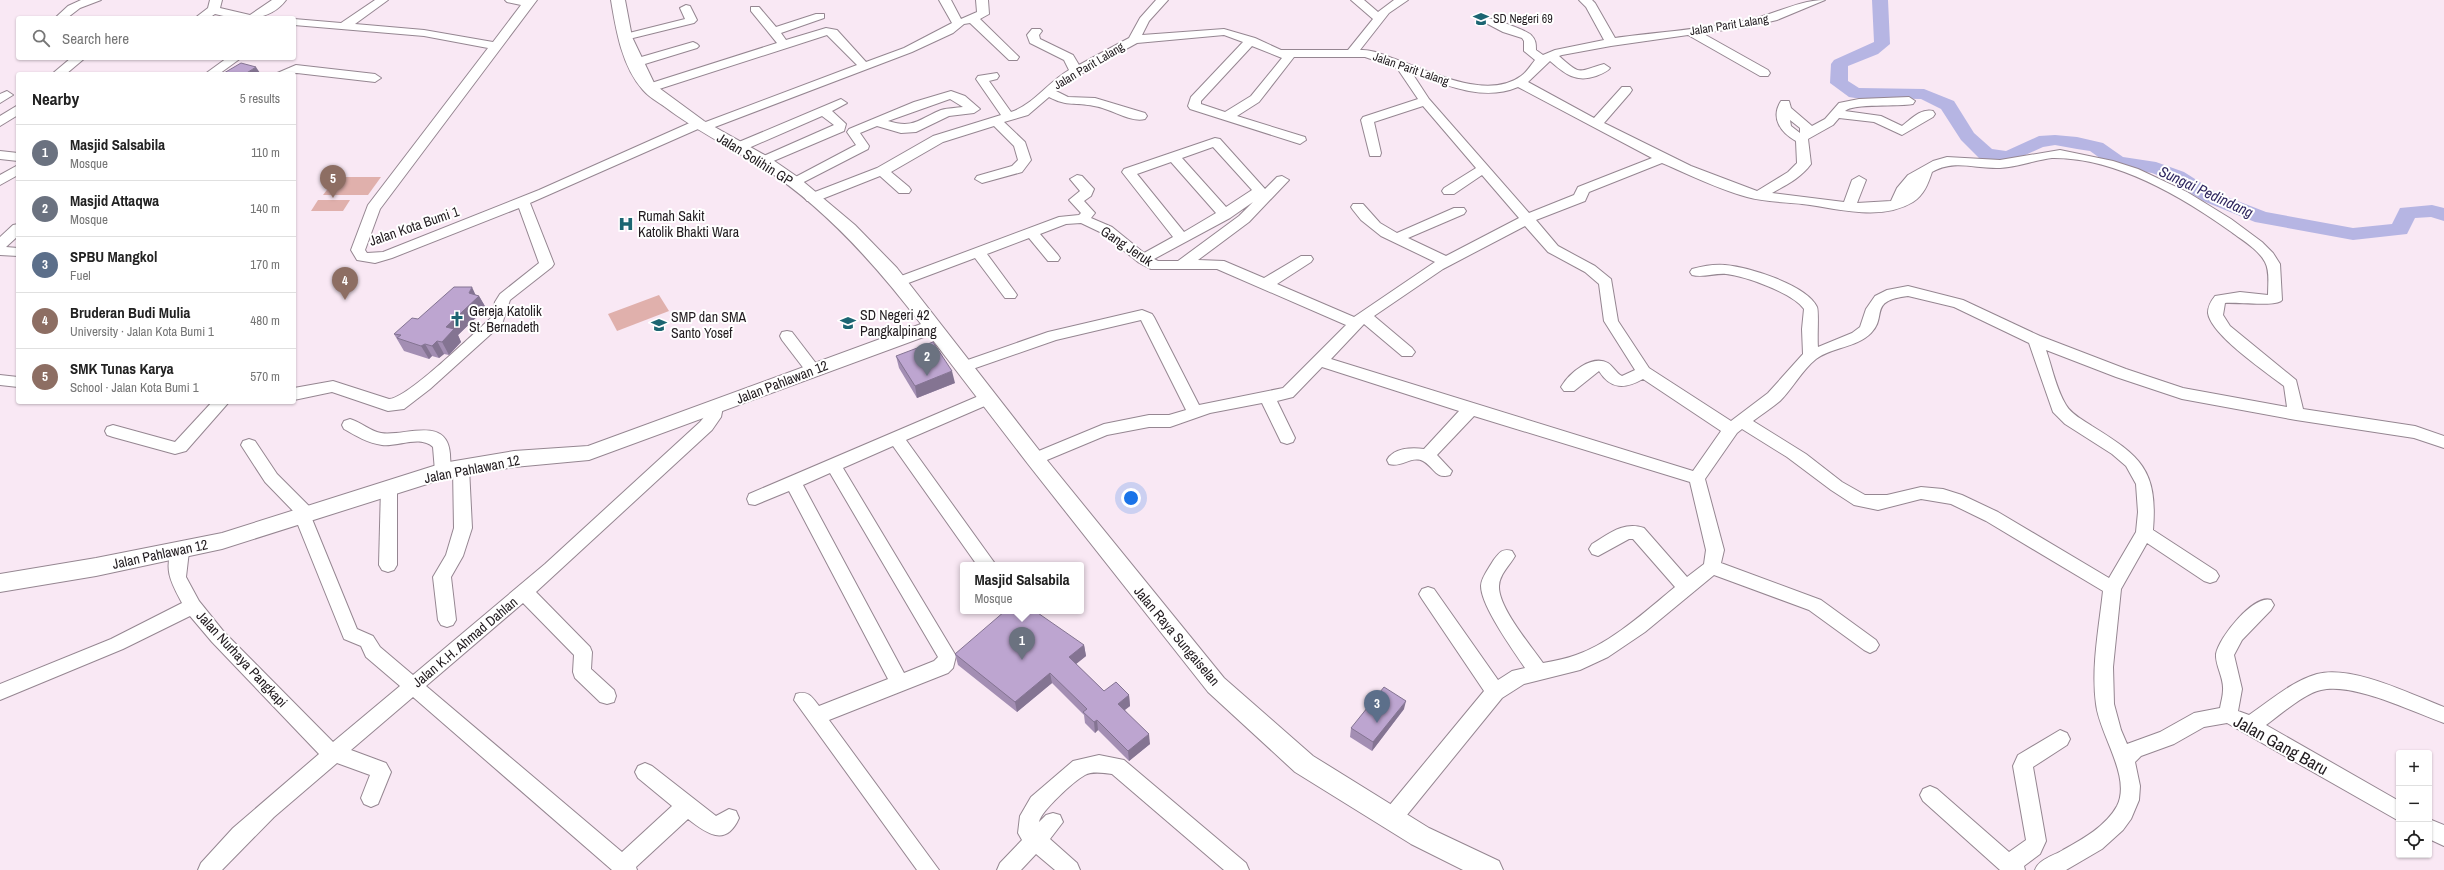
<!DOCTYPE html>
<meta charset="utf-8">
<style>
:root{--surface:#fff;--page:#f6f6f6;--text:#222;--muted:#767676;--line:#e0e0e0;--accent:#b45309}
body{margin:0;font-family:"Archivo Narrow",sans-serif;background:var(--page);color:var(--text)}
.controls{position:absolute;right:12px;bottom:12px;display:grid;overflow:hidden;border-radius:4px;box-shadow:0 1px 3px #0004}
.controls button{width:36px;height:36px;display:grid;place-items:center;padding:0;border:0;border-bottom:1px solid var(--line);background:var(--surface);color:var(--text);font:20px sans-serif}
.you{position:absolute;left:1131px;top:498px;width:14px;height:14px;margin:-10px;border:3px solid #fff;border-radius:50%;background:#1a73e8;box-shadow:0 0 0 6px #1a73e833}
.badge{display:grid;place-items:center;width:26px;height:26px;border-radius:50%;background:var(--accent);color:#fff;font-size:13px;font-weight:700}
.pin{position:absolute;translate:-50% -33px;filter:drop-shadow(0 1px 2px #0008)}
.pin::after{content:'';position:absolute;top:21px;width:14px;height:12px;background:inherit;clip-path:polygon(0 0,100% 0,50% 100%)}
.popup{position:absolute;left:960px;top:562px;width:124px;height:52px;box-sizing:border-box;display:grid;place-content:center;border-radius:4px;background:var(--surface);filter:drop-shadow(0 1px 3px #0005);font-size:13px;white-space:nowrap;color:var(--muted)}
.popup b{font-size:15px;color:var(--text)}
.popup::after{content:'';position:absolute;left:50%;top:100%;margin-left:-8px;border:8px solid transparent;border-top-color:var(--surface)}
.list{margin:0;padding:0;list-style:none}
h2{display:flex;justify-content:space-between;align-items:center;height:52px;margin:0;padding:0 16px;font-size:17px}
h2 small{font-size:13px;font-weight:400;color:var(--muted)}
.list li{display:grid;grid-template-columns:26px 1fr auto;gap:12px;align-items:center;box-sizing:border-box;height:56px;padding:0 16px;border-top:1px solid var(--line)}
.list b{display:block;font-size:15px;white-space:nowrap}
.list p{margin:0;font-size:13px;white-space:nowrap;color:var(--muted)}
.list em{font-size:13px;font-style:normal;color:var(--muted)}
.icon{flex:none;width:22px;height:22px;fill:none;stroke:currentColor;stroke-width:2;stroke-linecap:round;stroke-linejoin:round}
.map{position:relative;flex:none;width:2444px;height:870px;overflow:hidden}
.search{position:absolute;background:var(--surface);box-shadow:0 1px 3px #0004;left:16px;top:16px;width:280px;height:44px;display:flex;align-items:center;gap:10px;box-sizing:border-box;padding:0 14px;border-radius:4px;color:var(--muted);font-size:15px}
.panel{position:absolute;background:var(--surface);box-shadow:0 1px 3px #0004;left:16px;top:72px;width:280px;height:332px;border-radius:4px}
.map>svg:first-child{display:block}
.green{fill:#e0b0ac}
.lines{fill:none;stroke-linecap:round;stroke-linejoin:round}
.river{fill:#b6b5e3;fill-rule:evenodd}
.minor-casing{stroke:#958691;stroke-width:2}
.major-casing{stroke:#958691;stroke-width:2}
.minor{fill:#fff;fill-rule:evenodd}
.major{fill:#fff;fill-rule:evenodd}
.wall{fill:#a38eb3}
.shaded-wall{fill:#847492}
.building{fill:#bda5d0;stroke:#847492}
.labels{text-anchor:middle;stroke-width:4;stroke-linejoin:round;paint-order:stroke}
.far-poi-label{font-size:12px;fill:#211b1f;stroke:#fff;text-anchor:start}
.far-street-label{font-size:12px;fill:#211b1f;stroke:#fff}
.street-label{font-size:14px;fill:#211b1f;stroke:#fff}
.poi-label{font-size:14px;fill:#211b1f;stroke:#fff;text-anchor:start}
.water-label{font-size:15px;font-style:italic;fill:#2f275f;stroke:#fff}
.near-street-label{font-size:17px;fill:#211b1f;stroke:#fff}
</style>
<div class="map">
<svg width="2444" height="870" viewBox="0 0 2444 870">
<rect width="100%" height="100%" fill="#f9e8f4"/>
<!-- green -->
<g class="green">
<polygon points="337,177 381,177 368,195 323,195"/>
<polygon points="318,200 350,200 343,211 311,211"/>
<polygon points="659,295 669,311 617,331 608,314"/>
</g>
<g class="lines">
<!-- river -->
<polygon class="river" points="1872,0 1888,0 1890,44 1878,54 1848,66 1848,81 1859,88 1924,89 1954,101 1974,133 1992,149 2006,151 2039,136 2055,135 2077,137 2103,143 2123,157 2156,162 2184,172 2217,193 2266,212 2353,228 2392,224 2400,208 2432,205 2444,208 2444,221 2431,217 2415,218 2407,234 2353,240 2255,222 2203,201 2170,180 2152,173 2111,166 2090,151 2077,149 2055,145 2043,147 2008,163 1986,160 1979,158 1961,140 1941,109 1921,99 1855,98 1849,97 1830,83 1831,64 1834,60 1874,42"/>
<defs>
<g id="minor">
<polygon points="81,0 101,0 80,8 67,18 55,18 68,6"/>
<path d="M210 0H222L220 8 250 15 272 0H286C269 23 239 20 215 14L209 18H195L208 8Z"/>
<path d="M375 0H388L355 24 424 30 493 42 521 5 507 2 505 0H537L380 209 365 250 367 253 383 252 539 190 694 121 703 123 857 65 827 35 653 91H645L643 88 645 85 777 43 751 11V7H759L776 27 816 14H824V18L781 33 786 40 826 28 837 30 866 62 904 48 952 23 939 0H951L961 19 977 12 976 0H988L989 14 980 19 1019 57 1017 60H1009L970 23 964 24 953 33 912 52 707 130 698 129 530 203 554 264 552 267 510 300 502 324 430 389 404 409 388 411 332 392 294 400V388L333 381 389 399C407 399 475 332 492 317L495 302 500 294 539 263 519 208 392 258 375 263 357 260 351 250 368 205 488 48 424 36 294 25V19L341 23Z"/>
<path d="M1156 0H1168L1149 21 1142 35 1224 29 1255 38 1281 50H1348L1373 19 1351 0H1364L1378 12 1394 0H1408L1389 13 1360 50C1372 49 1384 55 1395 59 1429 71 1487 101 1521 76 1526 73 1531 65 1535 60L1524 51V41L1522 38 1503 32 1484 22V18C1488 16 1528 31 1531 35 1536 40 1536 44 1536 50L1543 55 1555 50 1604 40 1586 7 1579 0H1592L1595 3 1615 38C1659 32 1705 29 1748 20 1774 15 1798 0 1825 0L1777 20 1747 27 1702 33 1768 70 1770 73 1768 76H1760L1688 35 1611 46 1562 55 1559 56C1582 77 1578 71 1604 64L1610 68C1607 72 1601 74 1596 76 1576 83 1565 74 1550 61L1528 82 1594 118 1622 87H1630L1632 90 1630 93 1604 123 1691 166 1757 191 1788 172 1797 163 1796 141C1781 133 1770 118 1781 101H1789L1791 108 1812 126 1825 119 1839 103 1859 99 1909 97 1915 101 1913 104C1899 107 1853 103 1845 111L1881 116 1902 126C1911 119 1921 108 1933 111L1935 114 1933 117 1902 135 1874 122 1839 118 1833 125 1808 139 1811 164C1801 178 1786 185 1772 193L1844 202 1852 180 1859 176 1866 180 1857 203 1891 201 1897 188 1908 175 1933 161 1947 157 2000 160 2060 150 2113 161 2138 169 2187 192 2231 219 2262 242 2273 253 2280 264 2282 300C2278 307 2236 302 2225 303L2223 315 2230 326 2296 380 2303 409 2415 426 2444 436V448L2414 438 2296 420 2182 399 2116 377 2046 350C2052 367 2056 389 2066 405 2071 414 2083 420 2092 426 2140 456 2158 469 2153 530L2216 571 2219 576 2216 581 2210 583 2204 581 2147 543 2121 589 2113 667 2114 704 2121 730 2127 744 2160 732 2194 713 2220 708C2221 702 2223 696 2223 690 2224 678 2215 665 2216 654 2219 637 2254 594 2271 600L2274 605 2271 610 2242 640 2234 655 2242 689 2238 711 2249 715C2270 701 2292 681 2317 674 2353 665 2410 694 2444 707V723C2413 712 2353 682 2321 690 2305 693 2280 715 2266 725L2399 801V821L2227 723 2204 727 2174 744 2141 756 2135 762 2140 786 2139 800 2131 819 2123 830 2102 849 2066 870H2035C2039 859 2053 856 2063 850 2083 839 2106 826 2117 806 2132 777 2099 734 2096 704 2091 667 2099 628 2103 591L1986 521 1951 504 1921 499 1878 510 1854 505 1831 490 1787 457 1742 429 1737 433 1705 479 1724 550 1721 563 1821 600 1876 640 1879 645 1876 650 1870 653 1864 650 1809 610 1714 575 1645 632 1608 657 1580 670 1524 684 1502 698 1398 826 1391 828 1384 826 1381 819 1384 812 1484 691 1422 599 1419 594 1422 589 1428 587 1434 589 1498 680 1512 671 1525 668C1513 650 1481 606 1481 586 1481 578 1489 568 1493 561 1499 553 1502 548 1512 551L1515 556C1510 565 1499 575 1499 586 1498 607 1531 646 1543 663 1554 661 1565 659 1576 655 1611 643 1646 611 1675 587L1633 539H1629L1598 556 1592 554 1589 549 1592 544C1609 534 1623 521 1644 528L1687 577 1704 564 1706 550 1690 482 1474 416 1437 455 1452 471 1450 475C1436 480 1434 467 1423 461 1412 455 1401 468 1389 464L1387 460C1393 448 1412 447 1424 449L1459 411 1322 367 1293 397 1277 401 1295 438 1293 442 1287 444 1281 442 1262 403 1210 413 1170 427H1149L1107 435 1035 465 1029 463 1027 459 1029 455 1104 424 1149 415H1169L1186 410 1141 320 1056 340 964 372 959 371 956 367 959 363 1048 332 1142 310 1152 314 1154 317 1199 405 1283 388 1346 325 1217 269H1151L1138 262 1102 233 1081 223 1066 224 1040 234 1058 255 1060 258 1058 261H1048L1029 238 987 254 1015 292 1017 295 1015 298H1005L975 258 903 285 898 287 891 282 893 279 1059 217 1079 215 1081 213 1069 200 1080 191 1070 179 1077 175 1082 176 1094 189 1091 196 1084 201 1095 213 1091 218 1112 227 1144 253 1173 237 1122 172 1124 169 1215 138 1220 139 1265 189 1277 177 1282 176 1289 180 1249 222 1198 260 1224 261 1264 278 1301 256H1311L1313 259 1311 262 1277 284 1354 317 1435 262 1381 236 1361 220 1353 210 1351 207 1353 204H1363L1380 223 1397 233 1454 208H1464L1466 211 1464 214 1408 238 1446 256 1519 218 1482 175 1454 194H1444L1442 191 1444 188 1476 168 1423 106 1374 122 1381 153 1380 156H1370L1361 120 1363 117 1418 99 1397 68 1365 57H1294L1259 102 1237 116 1305 137 1306 140 1300 144 1190 109 1188 106 1191 97 1243 42 1224 35 1137 43 1068 81 1056 91 1068 97 1095 98 1145 113 1147 116 1145 119C1130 123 1110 108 1094 106 1075 102 1068 107 1049 97L1028 115 1004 122 1025 142 1031 160 1022 172 982 183 975 179 977 176 1012 166 1018 160 1014 146 994 126 943 142 891 172 909 187 911 190 909 193H899L880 176 817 201H807L805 198 807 195 877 168 933 136 1001 115 976 79 978 76 997 73 999 76 997 79 989 81 1011 112C1033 105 1048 82 1069 70L1064 60 1030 43 1027 35 1032 29H1040L1042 31 1039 35 1040 39 1073 55 1079 65 1129 38 1140 18ZM1252 46 1282 58 1251 96 1225 112 1201 104V101ZM1412 73C1446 85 1483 102 1518 87L1652 158 1578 187 1574 195 1529 213 1429 99ZM1790 120 1800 128V133L1791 126ZM1213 147 1252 190 1226 207 1182 158ZM2052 158C2115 157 2181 196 2230 231 2242 240 2258 249 2265 262 2270 271 2268 284 2268 295L2240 292 2215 296C2211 301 2208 306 2208 313 2211 335 2266 372 2284 386L2287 407 2183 388 2126 369 2040 336 1963 300 1908 286 1887 290 1875 296 1866 309 1860 327 1852 333 1818 347C1817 339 1819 311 1817 307 1807 285 1749 267 1725 265 1714 264 1703 266 1692 269L1690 272 1692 275C1703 278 1715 273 1726 274 1745 276 1793 293 1804 309L1802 329 1803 354 1768 393 1731 421 1649 368 1618 321 1611 279 1595 266 1558 246 1536 220 1585 201 1589 192 1662 163C1690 175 1718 189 1747 197 1765 202 1784 202 1802 204 1837 208 1880 222 1913 202 1924 195 1928 184 1932 172 1954 159 1976 169 2000 168 2018 167 2035 160 2052 158ZM1171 162 1216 213 1184 232 1137 174ZM1253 202 1239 216 1178 261H1158L1154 259 1230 218ZM1525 226 1548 252 1585 272 1599 284 1604 321 1635 370 1622 376C1616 373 1613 366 1608 363 1592 354 1569 373 1561 387L1564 391H1574L1599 371C1611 390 1625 389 1643 379L1721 431 1693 471 1331 359 1364 324 1402 356H1412L1415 352 1412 348 1374 316 1443 269ZM1908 296 1954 307 2029 343 2053 412 2065 424 2112 454 2126 466 2136 484 2138 512 2136 532 2109 578 1998 512 1962 495 1943 489 1921 487 1887 495H1865L1842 482 1806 454 1753 421C1762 414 1772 408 1780 401 1793 388 1802 370 1816 359 1832 347 1856 348 1871 333 1888 316 1867 301 1908 296Z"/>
<polygon points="686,5 690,6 697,20 694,23 625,40 619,37 621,35 685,19 680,8"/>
<polygon points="693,42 697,44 699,46 697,48 635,67 629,63 631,60"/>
<polygon points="71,58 85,58 66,74 52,74"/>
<polygon points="227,58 241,58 219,74 205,74"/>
<polygon points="296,65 375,74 381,78 375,82 297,73 275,74"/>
<polygon points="7,91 13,95 0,103 0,94"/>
<path d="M951 91 965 96 980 109 974 113 949 116 916 132 901 133 877 126 860 133 869 146 868 149 798 185H788L786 182 856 145 847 132 849 129 914 102ZM950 99 963 107C956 108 948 108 941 110 919 119 914 129 888 121Z"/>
<polygon points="841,99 847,103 832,111 846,124 844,131 764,165 759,164 758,161 759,158 834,125 822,116 744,150 739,151 733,147 734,144"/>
<polygon points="18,105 18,115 0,126 0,116"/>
<polygon points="0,151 18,153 18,161 0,159"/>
<polygon points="18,165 18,175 0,185 0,175"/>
<polygon points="18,224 18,236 6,247 18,248 18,256 0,255 0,237 13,225"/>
<polygon points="787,331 792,332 818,366 821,370 818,374 808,374 782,340 780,336 782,332"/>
<polygon points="0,375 18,377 18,387 0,385"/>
<path d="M988 392 994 394 996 398 994 402 906 440 996 565H977L893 446 843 468 956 656 953 668 948 673 829 720 939 870H917L794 700 796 694C808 690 812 697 819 706L888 679 789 491 755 505 749 504 747 499 749 494ZM830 473 938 657 934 661 904 673 803 485Z"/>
<path d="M715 401 721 403 723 407 721 417 712 430 536 592 590 647 592 652 591 669 614 690 616 696 614 702 607 704 600 702 575 678 573 672 574 655 523 603 426 686 622 852 672 806 638 778 635 772 638 766 645 763 652 766 716 816 729 809 736 811 739 818C726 848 706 833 688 819L636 867 637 870H612L413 697 351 750 386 763 391 772 378 804 371 807 364 804 361 798 370 775 337 763 274 817 222 870H198L201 863 233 828 319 754 212 642 190 616 123 649 0 700V684L111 639 182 603C172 584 162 568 174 546L180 544 186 546 189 551 186 577 199 601 224 632 333 742 400 686 366 657 361 646 344 639 294 515 295 513 265 482 241 445 243 441 249 439 255 441 277 474 312 509 314 514 312 519 357 629 373 636 380 647 413 675 545 564 700 422 705 416 709 403Z"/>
<polygon points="212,402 229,402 186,451 175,454 113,437 107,435 105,431 107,427 113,425 175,442"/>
<path d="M350 419C361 422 370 431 381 433 404 437 447 415 450 454 450 462 452 469 449 475L443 477 437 475 435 471 433 447C420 435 398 447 382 445 368 443 356 436 344 429L342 425 344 421Z"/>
<polygon points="461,462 467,464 469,468 472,528 463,556 451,577 456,620 453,625 447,627 441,625 438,620 433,577 446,555 454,528 453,468 455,464"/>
<polygon points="389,481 395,483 397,487 397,565 394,570 388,572 382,570 379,565 381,487 383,483"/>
<polygon points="2060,730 2067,733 2070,739 2067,745 2033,767 2046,841 2040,854 2024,866 2025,870 2000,870 1923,801 1920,795 1923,789 1930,786 1937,789 2009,852 2026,840 2013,766 2018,755"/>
<path d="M1099 755 1124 760 1246 863 1249 870H1224L1112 774C1104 773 1092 771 1085 775 1074 781 1041 811 1039 822L1046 815 1053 813 1060 815 1063 822 1050 839 1077 863 1080 870H1055L1036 854 1021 870H997L1000 863 1022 840 1018 833 1020 816 1031 797 1073 761Z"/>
<polygon points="2429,819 2444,825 2444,846 2429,839"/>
</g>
<path id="major" d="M611 0H625L632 37 655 85 704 121 770 158 799 178 855 225 897 268 1042 454 1224 678 1313 756 1429 828 1499 861 1503 870H1463L1411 844 1295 772 1208 692 1028 464 929 335 589 460 514 467 443 479 222 549 96 576 0 592V574L96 558 222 533 443 463 514 451 588 446 921 324C876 265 821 203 757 164 726 145 694 129 665 107 658 102 649 97 643 90 622 67 616 30 611 0Z"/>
</defs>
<!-- minor casing -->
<use href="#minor" class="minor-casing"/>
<!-- major casing -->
<use href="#major" class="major-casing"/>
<!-- minor -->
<use href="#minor" class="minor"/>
<!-- major -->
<use href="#major" class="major"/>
</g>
<!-- wall -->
<g class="wall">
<polygon points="476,295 479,296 486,308 458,335 461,342 449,355 444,354 439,358 432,356 429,359 404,351 394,334"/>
<polygon points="896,356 955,383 917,398 899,368"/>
<polygon points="1084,645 1086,656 1076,664 1104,691 1129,695 1130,706 1125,710 1150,744 1129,761 1098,730 1095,733 1085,723 1084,715 1052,683 1017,712 958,665 955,654"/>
<polygon points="1404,709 1372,751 1350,737 1351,728"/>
</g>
<!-- shaded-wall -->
<g class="shaded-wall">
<polygon points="256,67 260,73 258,74 245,74"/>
<polygon points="472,287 477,298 479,296 486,308 458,335 461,342 449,355 442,342 446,327 469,293"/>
<polygon points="437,341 444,354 439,358 432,346"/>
<polygon points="425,344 432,356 429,359 421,346"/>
<polygon points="952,371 955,383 917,398 915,386"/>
<polygon points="1084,645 1086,656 1071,668 1069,657"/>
<polygon points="1050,673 1052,683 1017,712 1015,702"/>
<polygon points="1129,695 1130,706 1119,714 1118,704"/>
<polygon points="1406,701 1404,709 1372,751 1373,742"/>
<polygon points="1097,720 1098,730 1095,733 1094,722"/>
<polygon points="1149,734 1150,744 1129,761 1128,751"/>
</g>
<!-- building -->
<g class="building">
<polygon points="241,63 256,67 245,74 227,74 224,73"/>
<polygon points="454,287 472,287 469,293 479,296 446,327 454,329 442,342 437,341 432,346 425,344 421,346 397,338 401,335 394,334 412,318 418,319"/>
<polygon points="933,342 952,371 915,386 896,356"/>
<polygon points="1005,611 1035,611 1084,645 1069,657 1104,691 1116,682 1129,695 1118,704 1149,734 1128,751 1097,720 1094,722 1083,712 1087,709 1050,673 1015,702 955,654"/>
<polygon points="1384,687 1406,701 1373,742 1351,728"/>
</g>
<!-- icons -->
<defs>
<symbol id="school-bare" viewBox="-9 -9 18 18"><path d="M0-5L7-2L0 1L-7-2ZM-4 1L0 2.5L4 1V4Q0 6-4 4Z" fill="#1c6572" stroke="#fff" stroke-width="2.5" paint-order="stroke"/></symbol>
<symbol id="hospital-bare" viewBox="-9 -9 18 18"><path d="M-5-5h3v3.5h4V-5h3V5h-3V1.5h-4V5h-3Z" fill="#1c6572" stroke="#fff" stroke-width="2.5" paint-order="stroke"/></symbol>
<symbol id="church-bare" viewBox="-9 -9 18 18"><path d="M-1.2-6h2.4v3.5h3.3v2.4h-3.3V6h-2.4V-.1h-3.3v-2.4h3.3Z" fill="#1c6572" stroke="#fff" stroke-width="2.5" paint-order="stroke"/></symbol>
</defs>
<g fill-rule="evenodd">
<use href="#school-bare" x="1470" y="8" width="22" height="22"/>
<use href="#hospital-bare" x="615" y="213" width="22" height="22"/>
<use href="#church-bare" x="446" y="308" width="22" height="22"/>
<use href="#school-bare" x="837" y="312" width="22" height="22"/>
<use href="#school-bare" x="648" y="314" width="22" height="22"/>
</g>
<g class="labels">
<!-- far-poi labels -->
<g class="far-poi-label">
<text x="1493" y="23">SD Negeri 69</text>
</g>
<!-- far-street labels -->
<g class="far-street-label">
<text transform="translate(1729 25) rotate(-9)" y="4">Jalan Parit Lalang</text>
<text transform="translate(1089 66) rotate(-31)" y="4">Jalan Parit Lalang</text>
<text transform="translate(1411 69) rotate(19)" y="4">Jalan Parit Lalang</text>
</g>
<!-- street labels -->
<g class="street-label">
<text transform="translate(755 159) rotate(32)" y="5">Jalan Solihin GP</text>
<text transform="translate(414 226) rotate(-19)" y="5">Jalan Kota Bumi 1</text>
<text transform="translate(1127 246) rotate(34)" y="5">Gang Jeruk</text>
<text transform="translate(782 382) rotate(-21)" y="5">Jalan Pahlawan 12</text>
<text transform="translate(472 469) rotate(-11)" y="5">Jalan Pahlawan 12</text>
<text transform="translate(160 554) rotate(-12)" y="5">Jalan Pahlawan 12</text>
<text transform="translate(1177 636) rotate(50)" y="5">Jalan Raya Sungaiselan</text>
<text transform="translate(465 642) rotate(-40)" y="5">Jalan K.H. Ahmad Dahlan</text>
<text transform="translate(242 659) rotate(47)" y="5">Jalan Nurhaya Pangkapi</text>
</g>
<!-- poi labels -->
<g class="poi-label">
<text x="638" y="221">Rumah Sakit<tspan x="638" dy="16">Katolik Bhakti Wara</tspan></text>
<text x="469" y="316">Gereja Katolik<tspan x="469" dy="16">St. Bernadeth</tspan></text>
<text x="860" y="320">SD Negeri 42<tspan x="860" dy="16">Pangkalpinang</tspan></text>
<text x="671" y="322">SMP dan SMA<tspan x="671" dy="16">Santo Yosef</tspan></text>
</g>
<!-- water labels -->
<g class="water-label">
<text transform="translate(2206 192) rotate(25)" y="5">Sungai Pedindang</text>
</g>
<!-- near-street labels -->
<g class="near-street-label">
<text transform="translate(2281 745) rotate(29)" y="6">Jalan Gang Baru</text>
</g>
</g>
</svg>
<div class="controls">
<button>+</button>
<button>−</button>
<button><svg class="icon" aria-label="locate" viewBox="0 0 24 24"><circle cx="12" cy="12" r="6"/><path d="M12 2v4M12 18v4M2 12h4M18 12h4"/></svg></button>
</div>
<div class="you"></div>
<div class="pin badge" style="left:1022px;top:660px;background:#6b7280">1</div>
<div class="popup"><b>Masjid Salsabila</b>Mosque</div>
<div class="pin badge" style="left:927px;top:376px;background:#6b7280">2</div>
<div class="pin badge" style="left:1377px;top:723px;background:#5c6f8a">3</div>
<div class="pin badge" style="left:345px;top:300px;background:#8d6e63">4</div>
<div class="pin badge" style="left:333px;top:198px;background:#8d6e63">5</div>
<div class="search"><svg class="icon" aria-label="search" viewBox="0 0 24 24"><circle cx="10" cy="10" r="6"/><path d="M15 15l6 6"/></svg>Search here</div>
<section class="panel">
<h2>Nearby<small>5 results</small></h2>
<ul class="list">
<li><span class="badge" style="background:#6b7280">1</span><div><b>Masjid Salsabila</b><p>Mosque</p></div><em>110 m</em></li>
<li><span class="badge" style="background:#6b7280">2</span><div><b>Masjid Attaqwa</b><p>Mosque</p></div><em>140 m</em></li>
<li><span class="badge" style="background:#5c6f8a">3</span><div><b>SPBU Mangkol</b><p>Fuel</p></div><em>170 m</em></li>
<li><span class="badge" style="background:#8d6e63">4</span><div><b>Bruderan Budi Mulia</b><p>University · Jalan Kota Bumi 1</p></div><em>480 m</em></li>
<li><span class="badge" style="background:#8d6e63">5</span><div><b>SMK Tunas Karya</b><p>School · Jalan Kota Bumi 1</p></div><em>570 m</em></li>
</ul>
</section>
</div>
